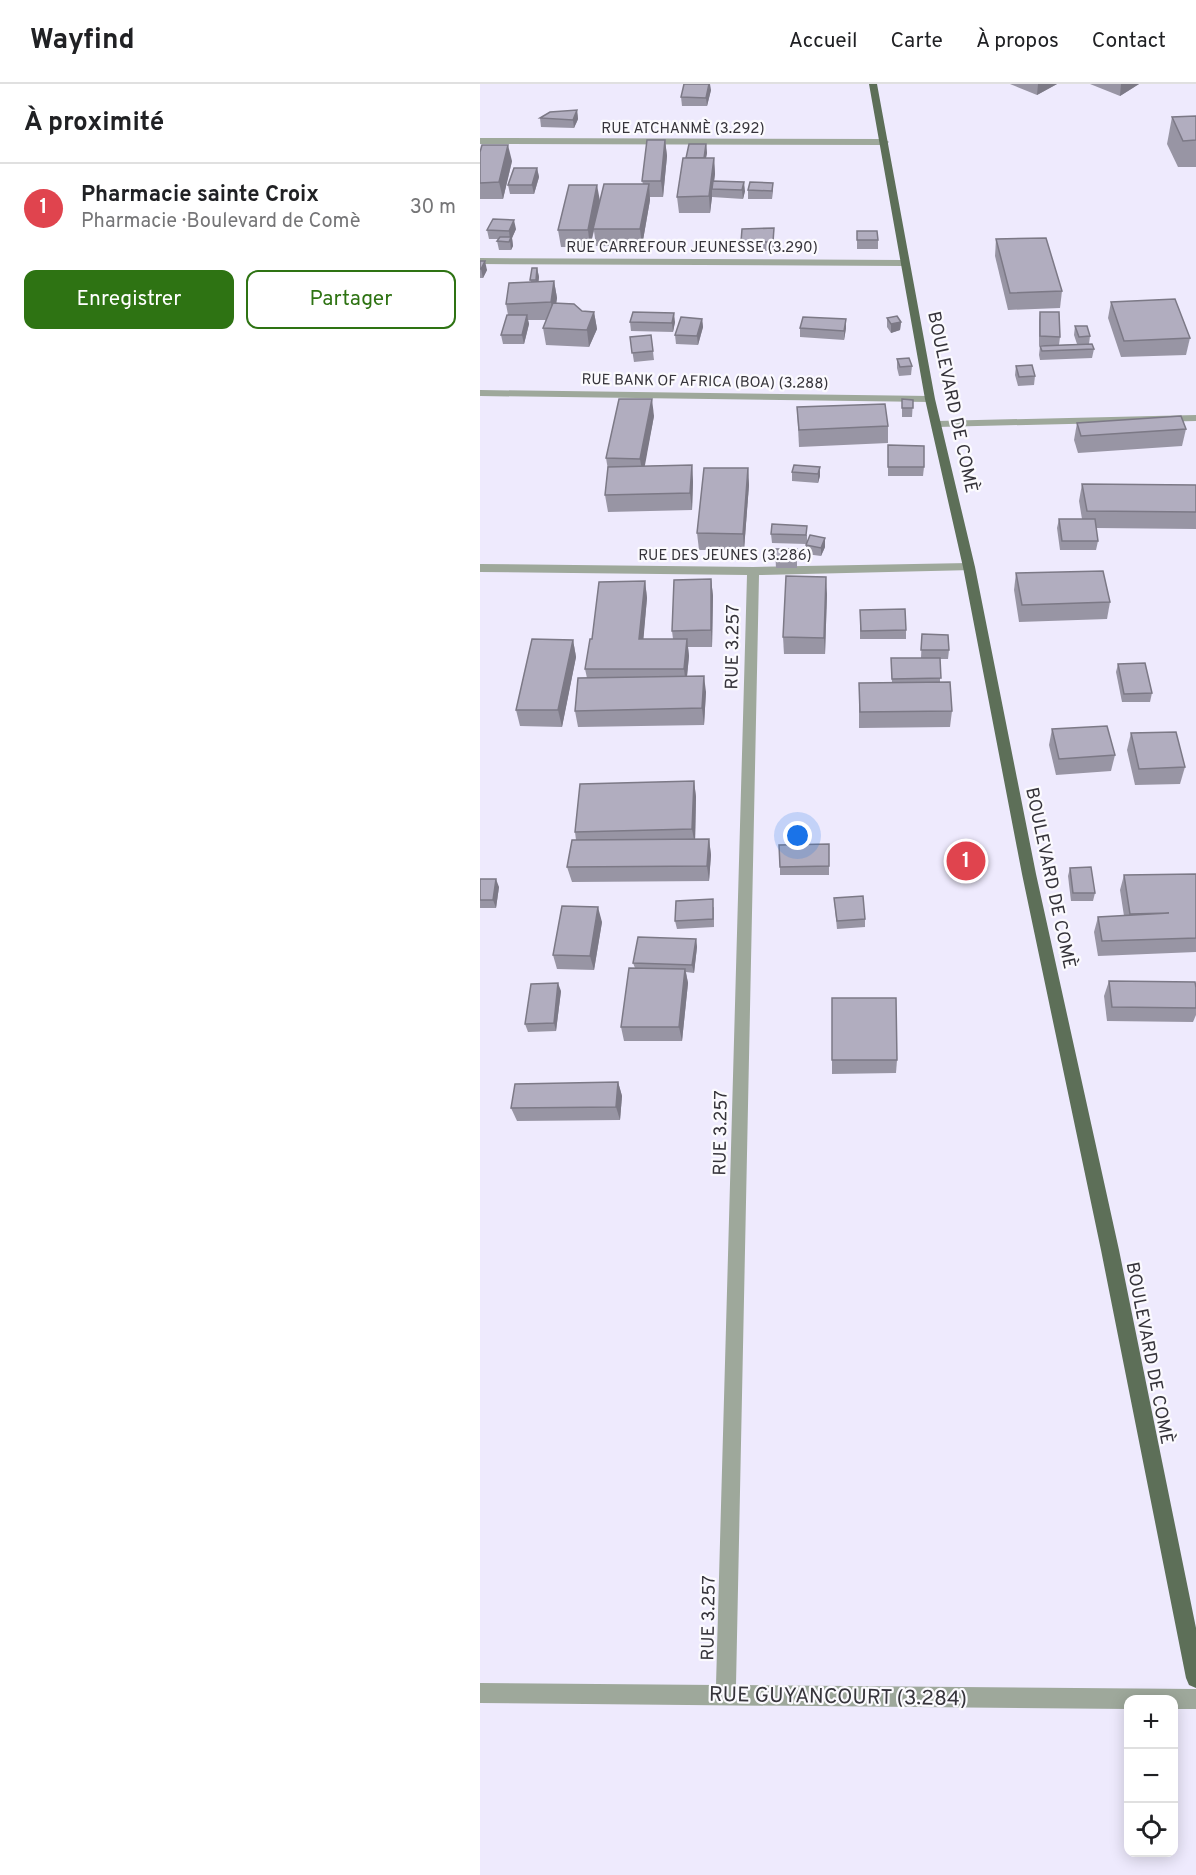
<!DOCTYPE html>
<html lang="fr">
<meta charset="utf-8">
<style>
:root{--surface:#fff;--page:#f6f6f6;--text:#202124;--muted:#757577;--line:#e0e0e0;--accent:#2e7313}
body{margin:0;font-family:Overpass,sans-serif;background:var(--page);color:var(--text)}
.controls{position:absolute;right:18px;bottom:18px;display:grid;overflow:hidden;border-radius:12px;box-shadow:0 3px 15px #0003}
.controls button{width:54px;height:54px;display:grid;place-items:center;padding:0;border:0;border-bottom:2px solid var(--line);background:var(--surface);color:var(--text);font:30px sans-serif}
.you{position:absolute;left:318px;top:752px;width:21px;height:21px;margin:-15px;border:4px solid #fff;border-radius:50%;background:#1a73e8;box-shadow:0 0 0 9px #1a73e833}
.badge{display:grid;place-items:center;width:39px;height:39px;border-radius:50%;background:var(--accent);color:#fff;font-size:20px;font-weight:700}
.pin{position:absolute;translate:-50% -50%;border:3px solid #fff;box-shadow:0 2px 6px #0006}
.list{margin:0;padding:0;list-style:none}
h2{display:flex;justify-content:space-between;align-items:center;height:78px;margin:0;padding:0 24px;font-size:26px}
h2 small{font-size:20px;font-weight:400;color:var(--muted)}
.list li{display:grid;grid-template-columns:39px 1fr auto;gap:18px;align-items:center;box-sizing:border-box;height:90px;padding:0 24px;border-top:2px solid var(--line)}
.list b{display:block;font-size:22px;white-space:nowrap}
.list p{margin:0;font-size:20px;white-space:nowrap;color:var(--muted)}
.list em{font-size:20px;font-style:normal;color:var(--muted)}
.actions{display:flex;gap:12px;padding:18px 24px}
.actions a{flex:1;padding:14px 0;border:2px solid var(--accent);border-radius:12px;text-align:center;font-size:21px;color:var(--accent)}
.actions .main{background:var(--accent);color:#fff}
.icon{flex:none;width:33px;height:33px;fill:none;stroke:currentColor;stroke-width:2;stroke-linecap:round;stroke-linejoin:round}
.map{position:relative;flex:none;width:716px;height:1791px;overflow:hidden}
header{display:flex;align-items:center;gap:36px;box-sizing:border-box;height:84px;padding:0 30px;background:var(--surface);border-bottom:2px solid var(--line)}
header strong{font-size:28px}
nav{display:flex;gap:33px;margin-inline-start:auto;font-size:21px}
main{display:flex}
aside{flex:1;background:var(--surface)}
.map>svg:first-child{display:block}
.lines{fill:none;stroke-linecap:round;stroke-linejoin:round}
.street{fill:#9ea89b;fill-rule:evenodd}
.primary{fill:#5d6f58;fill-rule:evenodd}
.wall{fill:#9895a4}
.shaded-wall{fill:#7c7986}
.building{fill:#b1adbf;stroke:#7c7986;stroke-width:1.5}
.labels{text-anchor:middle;stroke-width:4.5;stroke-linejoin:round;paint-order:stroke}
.far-street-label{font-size:15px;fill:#36343b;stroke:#fbfafe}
.street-label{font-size:18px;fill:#36343b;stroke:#fbfafe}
.near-street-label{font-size:21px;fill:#36343b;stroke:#fbfafe}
</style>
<header>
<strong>Wayfind</strong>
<nav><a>Accueil</a><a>Carte</a><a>À propos</a><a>Contact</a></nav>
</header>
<main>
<aside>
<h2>À proximité<small></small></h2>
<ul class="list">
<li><span class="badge" style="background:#e0444e">1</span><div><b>Pharmacie sainte Croix</b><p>Pharmacie · Boulevard de Comè</p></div><em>30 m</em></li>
</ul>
<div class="actions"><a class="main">Enregistrer</a><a>Partager</a></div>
</aside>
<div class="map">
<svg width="716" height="1791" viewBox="0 0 716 1791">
<rect width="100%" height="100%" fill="#eeeafd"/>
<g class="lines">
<!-- street -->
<g class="street">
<polygon points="0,54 405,55 409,58 405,61 0,60"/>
<polygon points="0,174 424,176 429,179 424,182 0,180"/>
<polygon points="0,306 450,312 455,315 450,318 0,312"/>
<polygon points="716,331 716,337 457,343 452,340 457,337"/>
<polygon points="489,479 495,483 493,486 279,491 256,1601 716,1605 716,1625 694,1625 694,1616 648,1616 648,1625 0,1619 0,1599 236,1601 267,491 0,488 0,480 273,483"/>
</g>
<!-- primary -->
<polygon class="primary" points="389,0 397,0 455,315 495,483 556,790 639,1166 716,1544 716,1604 709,1601 706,1594 621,1166 542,790 483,483 445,315"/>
</g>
<!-- wall -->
<g class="wall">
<polygon points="530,0 577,0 557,11"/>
<polygon points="610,0 659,0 640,12"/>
<polygon points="231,6 227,22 202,22 201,13"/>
<polygon points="97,26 98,35 94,44 61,43 60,34"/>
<polygon points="716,32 716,83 698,83 687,60 692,33"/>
<polygon points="185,56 187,72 183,113 170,113 170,116 162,162 116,162 114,147 110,163 81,163 78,146 120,117 117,129 163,100 162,97"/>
<polygon points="226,60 227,69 226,74 234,74 235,90 234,97 265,107 263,115 232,113 230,129 199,129 197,113 206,74"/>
<polygon points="0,68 32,77 23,115 0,115"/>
<polygon points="57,84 59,93 54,110 30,110 28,101"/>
<polygon points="293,99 293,108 292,115 268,115 268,106"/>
<polygon points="36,145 32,154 33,162 31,166 19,166 17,157 18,155 9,155 7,146"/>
<polygon points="377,147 398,156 398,165 377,165"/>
<polygon points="294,153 294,167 262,167 261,158"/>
<polygon points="516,155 582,207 580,224 528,226 515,172"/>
<polygon points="0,177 7,186 3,194 0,194"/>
<polygon points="57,184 59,193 58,198 74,197 77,214 76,219 102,227 114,228 117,245 109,263 66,261 63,244 66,236 48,236 49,240 44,260 23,260 21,251 28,231 26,220 51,198 50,196"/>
<polygon points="631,218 710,254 706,271 641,273 628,234"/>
<polygon points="560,228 580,253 579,261 597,260 594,251 595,242 610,252 609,260 614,265 612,274 560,276 559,271 560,262 574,261 559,261 559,237"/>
<polygon points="407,234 421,238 420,246 411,249 407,243"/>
<polygon points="222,235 223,243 218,261 196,260 195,251"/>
<polygon points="150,238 195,238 193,248 151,247"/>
<polygon points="320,244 366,244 364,256 320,253"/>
<polygon points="171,251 174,276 154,278 150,253"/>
<polygon points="417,275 432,282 431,291 419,292 417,284"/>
<polygon points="536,282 555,292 554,301 538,302 535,291"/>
<polygon points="422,315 433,316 432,333 422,333"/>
<polygon points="317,323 408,342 408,359 319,363"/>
<polygon points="174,332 164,382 212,381 213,398 212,426 128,428 125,411 128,386 126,374"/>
<polygon points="597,339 706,345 702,362 598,369 594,356"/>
<polygon points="408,361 444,383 443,392 408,392"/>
<polygon points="340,383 340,392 338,399 312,397 312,388"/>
<polygon points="268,384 269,401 264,466 219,466 217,449"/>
<polygon points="602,400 716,401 716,445 616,444 618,457 616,466 580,466 577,444 579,435 602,435 599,417"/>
<polygon points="291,450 327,451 327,458 345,463 341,472 326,470 326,460 292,459"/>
<polygon points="295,465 317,465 317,484 296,484"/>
<polygon points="536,489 630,518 627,535 539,538 534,506"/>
<polygon points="231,495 233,512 232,563 208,563 209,572 207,592 226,608 224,641 98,643 95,627 107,594 105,585 112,555 165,497 167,514 163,555 193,555 192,547"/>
<polygon points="347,510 345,570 304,570 303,553"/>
<polygon points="380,526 426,546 426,555 380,555"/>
<polygon points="442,550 469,566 468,575 460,575 460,598 472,627 470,643 379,644 379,599 412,599 411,574 441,574"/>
<polygon points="93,556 96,573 82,643 40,642 36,626"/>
<polygon points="638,580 672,609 670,618 642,618 636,588"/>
<polygon points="572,645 635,671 631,687 576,691 569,661"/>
<polygon points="651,649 705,683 700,700 655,701 647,666"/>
<polygon points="214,697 216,713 215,755 229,755 231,771 229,797 92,798 87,783 96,756 95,748"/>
<polygon points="349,760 349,791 300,791 300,783"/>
<polygon points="590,784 615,809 613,817 591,817 588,792"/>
<polygon points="716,790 716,868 618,872 614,848 618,833 644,832 640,806 644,791"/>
<polygon points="0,795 19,803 16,824 0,824"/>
<polygon points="354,814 385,835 385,843 357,845"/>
<polygon points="234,823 234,843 197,845 195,837"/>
<polygon points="122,838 114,886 77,885 73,871"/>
<polygon points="216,855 217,863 214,889 206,888 208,899 202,957 144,957 141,943 155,884 153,879"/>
<polygon points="629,897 716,904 716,931 713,938 627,937 624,912"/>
<polygon points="81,907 76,947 48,948 45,940"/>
<polygon points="352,914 417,976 416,989 352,990"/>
<polygon points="138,998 142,1012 140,1036 37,1037 31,1024"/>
</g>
<!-- shaded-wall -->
<g class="shaded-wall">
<polygon points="229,0 230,0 231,6 227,22 226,14"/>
<polygon points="558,0 577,0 557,11"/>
<polygon points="641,0 659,0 640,12"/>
<polygon points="97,26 98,35 94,44 93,36"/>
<polygon points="185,56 187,72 183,113 181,97"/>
<polygon points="226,60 227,69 224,83 224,74"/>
<polygon points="28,61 32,77 23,115 19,98"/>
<polygon points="234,74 235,90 233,105 232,105 232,113 230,129 229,112"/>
<polygon points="57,84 59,93 54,110 52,101"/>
<polygon points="264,98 265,107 263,115 262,106"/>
<polygon points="169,100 170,116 162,162 160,145"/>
<polygon points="117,101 120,117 110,163 108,146"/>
<polygon points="34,136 36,145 32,154 33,162 31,166 29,147"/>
<polygon points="5,177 7,186 3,194 1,185"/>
<polygon points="57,184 59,193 58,204 56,196"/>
<polygon points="74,197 77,214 74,235 71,218"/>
<polygon points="114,228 117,245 109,263 107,246"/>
<polygon points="194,229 195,238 193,248 192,239"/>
<polygon points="47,231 49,240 44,260 42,251"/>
<polygon points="222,235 223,243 218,261 217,252"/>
<polygon points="366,235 366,244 364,256 364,247"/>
<polygon points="421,238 420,246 411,249 411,240"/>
<polygon points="172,315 174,332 163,392 160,375"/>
<polygon points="212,381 213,398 212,426 210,409"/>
<polygon points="340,383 340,392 338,399 338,390"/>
<polygon points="268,384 269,401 264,466 263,450"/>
<polygon points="345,454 345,463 341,472 341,464"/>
<polygon points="346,493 347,510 345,570 344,554"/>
<polygon points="231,495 233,512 232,563 231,546"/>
<polygon points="165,497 167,514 162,572 159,555"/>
<polygon points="207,555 209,572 206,602 204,585"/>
<polygon points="93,556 96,573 82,643 78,626"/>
<polygon points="224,592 226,608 224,641 222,624"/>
<polygon points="214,697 216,713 215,761 212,745"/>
<polygon points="229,755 231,771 229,797 227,782"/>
<polygon points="16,795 19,803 16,824 13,816"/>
<polygon points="118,823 122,838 114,886 110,872"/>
<polygon points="216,855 217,863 214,889 212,881"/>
<polygon points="205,885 208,899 202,957 199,943"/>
<polygon points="78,899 81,907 76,947 74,939"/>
<polygon points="138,998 142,1012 140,1036 136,1023"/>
</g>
<!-- building -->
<g class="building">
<polygon points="204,0 229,0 226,14 201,13"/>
<polygon points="97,26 93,36 60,34 70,28"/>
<polygon points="716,32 716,56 703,57 692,33"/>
<polygon points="167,56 185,56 181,97 162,97"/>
<polygon points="209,60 226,60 224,74 206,74"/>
<polygon points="2,61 28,61 19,98 0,99 0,68"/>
<polygon points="203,74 234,74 229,112 197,113"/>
<polygon points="34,84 57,84 52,101 28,101"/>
<polygon points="233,97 264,98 262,106 232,105"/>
<polygon points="270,98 293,99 292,107 268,106"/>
<polygon points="124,100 169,100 160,145 113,145"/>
<polygon points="89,101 117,101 108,146 78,146"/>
<polygon points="13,135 34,136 29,147 7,146"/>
<polygon points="294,144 293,158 261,158 262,145"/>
<polygon points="377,147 397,147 398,156 377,156"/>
<polygon points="20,153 31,153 29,158 17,157"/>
<polygon points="566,154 582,207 530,209 516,155"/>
<polygon points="0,177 5,177 1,185 0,185"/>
<polygon points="52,184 57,184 56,196 50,196"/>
<polygon points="74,197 71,218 26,220 29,199"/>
<polygon points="695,215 710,254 644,257 631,218"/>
<polygon points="73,219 94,220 102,227 114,228 107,246 63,244"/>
<polygon points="153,228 194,229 192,239 150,238"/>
<polygon points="560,228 579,228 580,253 560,252"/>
<polygon points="27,231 47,231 42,251 21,251"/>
<polygon points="417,232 421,238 411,240 407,234"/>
<polygon points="201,233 222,235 217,252 195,251"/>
<polygon points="323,233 366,235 364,247 320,244"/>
<polygon points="595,242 607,242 610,252 599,253"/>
<polygon points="171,251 173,267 152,269 150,253"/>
<polygon points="612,260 614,265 562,267 560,262"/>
<polygon points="429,274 432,282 420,283 417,275"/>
<polygon points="552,281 555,292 539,293 536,282"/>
<polygon points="139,315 172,315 160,375 126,374"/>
<polygon points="422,315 433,316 433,324 422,324"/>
<polygon points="405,320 408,342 319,346 317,323"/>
<polygon points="701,332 706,345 601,352 597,339"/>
<polygon points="408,361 444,362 444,383 408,383"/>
<polygon points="212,381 210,409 125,411 128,383"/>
<polygon points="314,381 340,383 338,390 312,388"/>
<polygon points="224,384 268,384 263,450 217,449"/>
<polygon points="602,400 716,401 716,428 607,427"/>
<polygon points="579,435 615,435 618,457 582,457"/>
<polygon points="292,440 327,442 326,451 291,450"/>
<polygon points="330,451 345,454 341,464 326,461"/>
<rect x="295" y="465" width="22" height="10"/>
<polygon points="623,487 630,518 542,521 536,489"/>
<polygon points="306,492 346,493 344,554 303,553"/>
<polygon points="231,495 231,546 192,547 194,496"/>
<polygon points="165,497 159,555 207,555 204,585 105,585 110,555 112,555 119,498"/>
<polygon points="425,525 426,546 381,547 380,526"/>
<polygon points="442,550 468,551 469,566 441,566"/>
<polygon points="52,555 93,556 78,626 36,626"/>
<polygon points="411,574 460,574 461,594 412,595"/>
<polygon points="665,579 672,609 644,610 638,580"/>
<polygon points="224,592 222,624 95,627 98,594"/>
<polygon points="470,598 472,627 380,628 379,599"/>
<polygon points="627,642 635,671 579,675 572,645"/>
<polygon points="696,648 705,683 659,685 651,649"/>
<polygon points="214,697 212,745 95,748 100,700"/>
<polygon points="229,755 227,782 87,783 92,756"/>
<polygon points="349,760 349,782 300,783 299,761"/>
<polygon points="611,783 615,809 593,809 590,784"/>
<polygon points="716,790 716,854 622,857 618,833 689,829 650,830 644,791"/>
<polygon points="0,795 16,795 13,816 0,816"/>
<polygon points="383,812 385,835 357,837 354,814"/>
<polygon points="233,815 233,835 195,837 196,817"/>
<polygon points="82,822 118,823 110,872 73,871"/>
<polygon points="158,853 216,855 212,881 153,879"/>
<polygon points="149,884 205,885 199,943 141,943"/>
<polygon points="629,897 715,898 716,904 716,924 632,923"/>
<polygon points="78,899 74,939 45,940 51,900"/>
<polygon points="352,914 416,914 417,976 352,976"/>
<polygon points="138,998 136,1023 31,1024 35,1000"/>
</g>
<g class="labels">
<!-- far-street labels -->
<g class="far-street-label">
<text x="203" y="49">RUE ATCHANMÈ (3.292)</text>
<text x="212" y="168">RUE CARREFOUR JEUNESSE (3.290)</text>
<text transform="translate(225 297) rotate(1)" y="5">RUE BANK OF AFRICA (BOA) (3.288)</text>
<text x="245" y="476">RUE DES JEUNES (3.286)</text>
</g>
<!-- street labels -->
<g class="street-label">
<text transform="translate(473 318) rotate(78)" y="6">BOULEVARD DE COMÈ</text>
<text transform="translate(252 563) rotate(-89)" y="6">RUE 3.257</text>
<text transform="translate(571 794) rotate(78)" y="6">BOULEVARD DE COMÈ</text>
<text transform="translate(240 1049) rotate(-89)" y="6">RUE 3.257</text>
<text transform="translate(670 1269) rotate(79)" y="6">BOULEVARD DE COMÈ</text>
<text transform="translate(228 1534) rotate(-89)" y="6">RUE 3.257</text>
</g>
<!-- near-street labels -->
<g class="near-street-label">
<text transform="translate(358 1612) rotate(1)" y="7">RUE GUYANCOURT (3.284)</text>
</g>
</g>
</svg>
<div class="controls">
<button>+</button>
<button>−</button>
<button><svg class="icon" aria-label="locate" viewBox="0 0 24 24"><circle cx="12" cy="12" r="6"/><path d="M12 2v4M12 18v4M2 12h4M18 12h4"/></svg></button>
</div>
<div class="you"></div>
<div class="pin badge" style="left:486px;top:777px;background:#e0444e">1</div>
</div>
</main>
